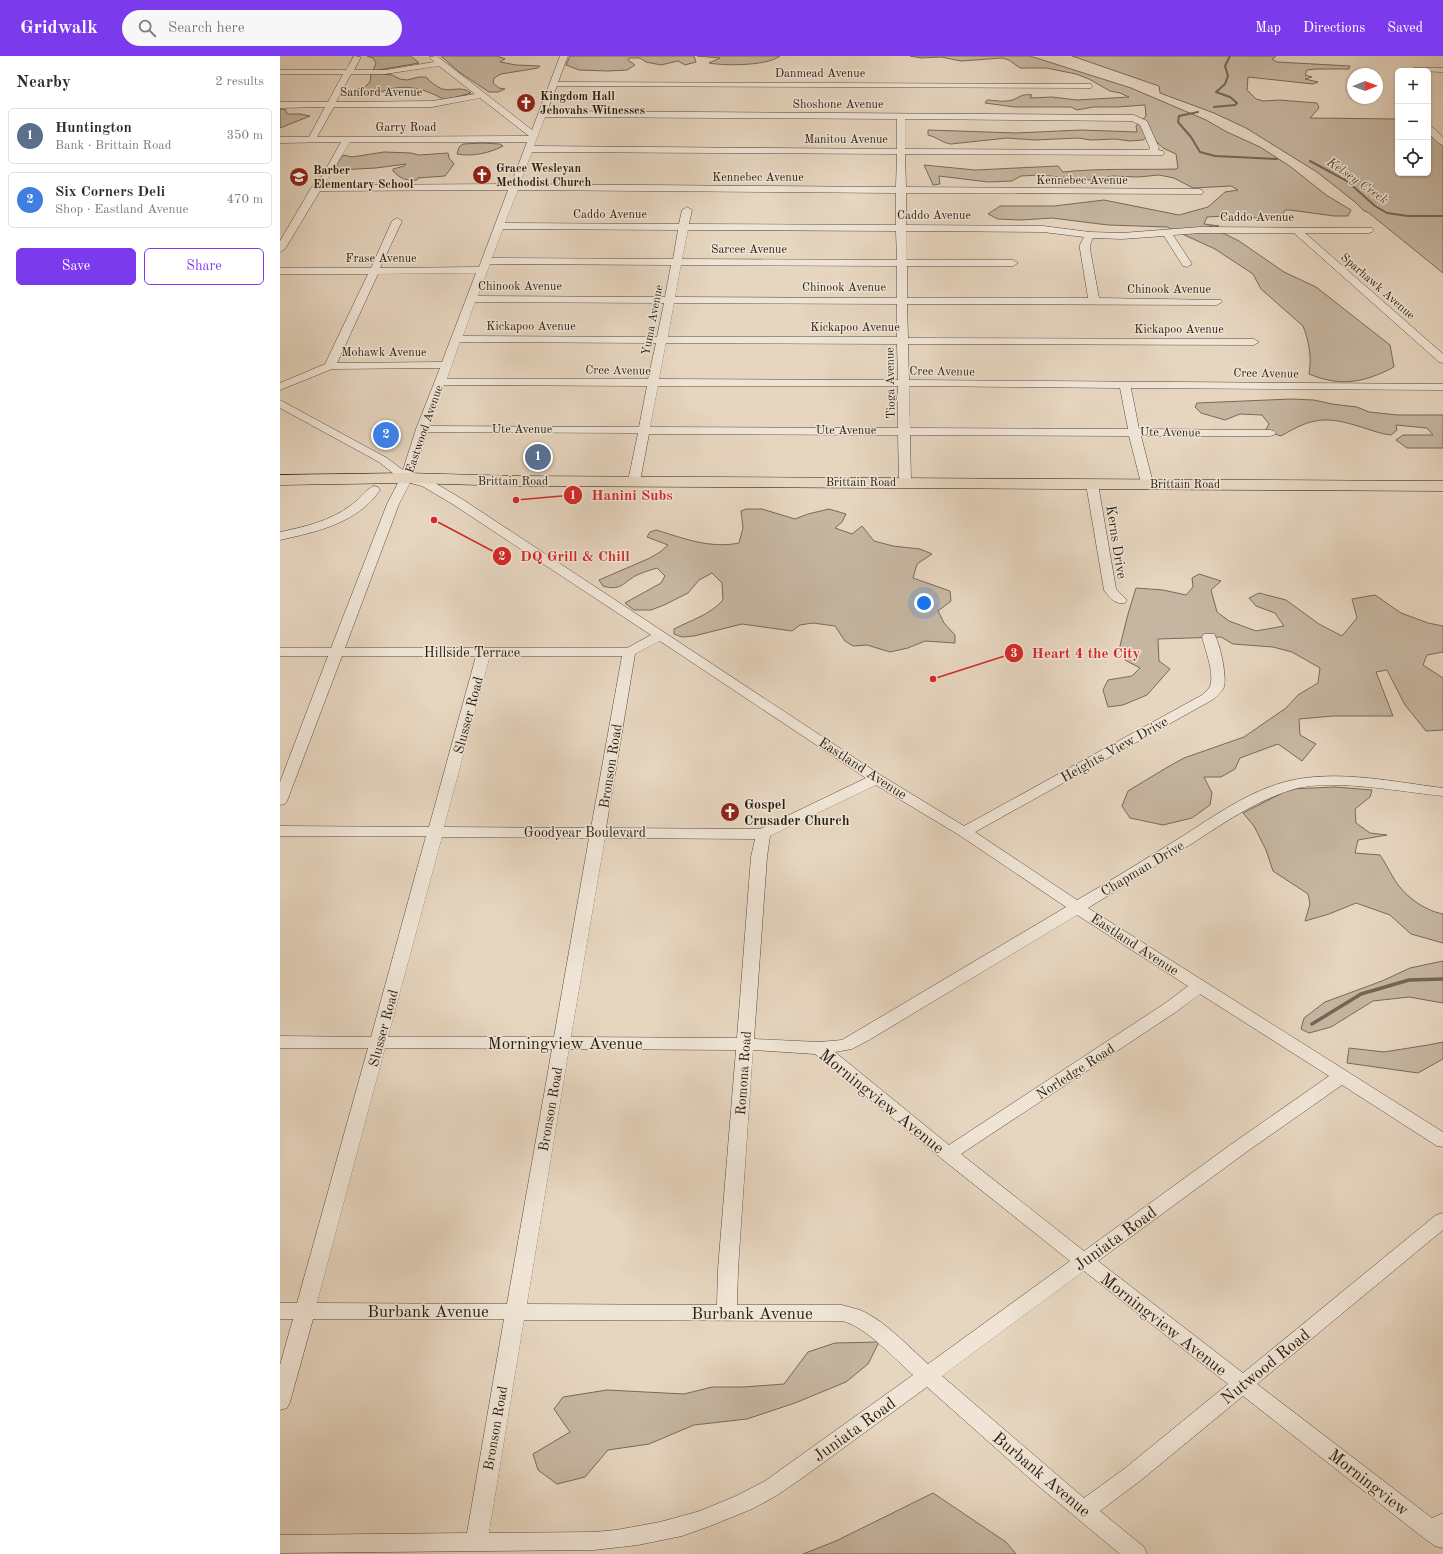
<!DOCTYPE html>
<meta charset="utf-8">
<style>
:root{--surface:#fff;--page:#f7f7f7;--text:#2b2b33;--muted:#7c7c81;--line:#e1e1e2;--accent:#7c3aed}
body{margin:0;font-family:"Old Standard TT",serif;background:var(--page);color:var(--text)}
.controls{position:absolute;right:12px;top:12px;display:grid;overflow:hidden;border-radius:6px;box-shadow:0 1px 3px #0004}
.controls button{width:36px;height:36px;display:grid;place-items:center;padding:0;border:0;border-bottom:1px solid var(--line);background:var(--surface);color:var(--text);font:20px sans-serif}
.compass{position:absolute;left:1067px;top:12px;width:36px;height:36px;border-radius:50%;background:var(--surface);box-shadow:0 1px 3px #0004;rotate:89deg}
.you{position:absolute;left:644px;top:547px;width:14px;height:14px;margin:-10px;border:3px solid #fff;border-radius:50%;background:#1a73e8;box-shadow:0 0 0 6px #1a73e833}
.badge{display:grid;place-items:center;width:26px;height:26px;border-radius:50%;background:var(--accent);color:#fff;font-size:13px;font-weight:700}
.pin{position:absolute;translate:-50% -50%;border:2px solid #fff;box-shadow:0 1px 4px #0006}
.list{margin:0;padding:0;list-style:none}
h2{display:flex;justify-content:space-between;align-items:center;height:52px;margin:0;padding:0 16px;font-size:17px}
h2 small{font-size:13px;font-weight:400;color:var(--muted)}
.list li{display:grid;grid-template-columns:26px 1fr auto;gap:12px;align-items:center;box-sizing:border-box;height:56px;margin:0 8px 8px;padding:0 8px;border:1px solid var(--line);border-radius:6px}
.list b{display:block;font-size:15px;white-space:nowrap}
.list p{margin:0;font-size:13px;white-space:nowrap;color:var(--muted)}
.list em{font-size:13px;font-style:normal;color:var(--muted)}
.actions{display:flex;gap:8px;padding:12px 16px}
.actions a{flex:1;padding:9px 0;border:1px solid var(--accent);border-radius:6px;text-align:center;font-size:14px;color:var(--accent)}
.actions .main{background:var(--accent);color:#fff}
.icon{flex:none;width:22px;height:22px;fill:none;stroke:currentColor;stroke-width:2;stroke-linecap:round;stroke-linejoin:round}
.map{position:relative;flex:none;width:1163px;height:1498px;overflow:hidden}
header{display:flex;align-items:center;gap:24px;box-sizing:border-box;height:56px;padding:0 20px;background:var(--accent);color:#fff}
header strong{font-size:19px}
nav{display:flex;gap:22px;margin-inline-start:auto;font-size:14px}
.search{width:280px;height:36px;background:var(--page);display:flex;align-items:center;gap:10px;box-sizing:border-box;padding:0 14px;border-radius:22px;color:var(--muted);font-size:15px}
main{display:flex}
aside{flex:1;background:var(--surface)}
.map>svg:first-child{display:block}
.green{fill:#c6b6a1;stroke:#786a58}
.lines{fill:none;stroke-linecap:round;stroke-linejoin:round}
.stream-far1{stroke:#746655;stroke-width:2}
.stream{stroke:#746655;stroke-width:3.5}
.minor-casing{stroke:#584b3b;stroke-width:1}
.major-casing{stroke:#291d0f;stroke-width:1}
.minor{fill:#efe4d5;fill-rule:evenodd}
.major{fill:#e6d5bf;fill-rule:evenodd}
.labels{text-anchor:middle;stroke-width:3;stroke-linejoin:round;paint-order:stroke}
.far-street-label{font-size:12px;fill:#291d0f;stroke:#efe4d5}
.far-poi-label{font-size:12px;font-weight:bold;fill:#291d0f;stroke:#efe4d5;text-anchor:start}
.far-water-label{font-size:13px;font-style:italic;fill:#554738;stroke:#efe4d5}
.street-label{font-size:14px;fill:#291d0f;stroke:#efe4d5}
.poi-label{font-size:14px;font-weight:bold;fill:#291d0f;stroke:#efe4d5;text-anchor:start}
.near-street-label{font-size:17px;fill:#291d0f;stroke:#efe4d5}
.leader{fill:none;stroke:#d62828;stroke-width:1.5}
.callout-dot{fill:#d62828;stroke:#efe4d5;stroke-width:1.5}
.mark-label{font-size:12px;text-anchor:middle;font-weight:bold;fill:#fff}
.callout-label{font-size:15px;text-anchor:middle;font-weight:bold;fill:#d62828;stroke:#efe4d5;stroke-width:3;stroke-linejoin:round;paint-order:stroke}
</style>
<header>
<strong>Gridwalk</strong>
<div class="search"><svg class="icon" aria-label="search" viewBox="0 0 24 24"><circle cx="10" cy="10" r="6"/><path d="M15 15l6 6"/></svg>Search here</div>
<nav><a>Map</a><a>Directions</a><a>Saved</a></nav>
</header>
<main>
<aside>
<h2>Nearby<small>2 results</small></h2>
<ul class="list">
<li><span class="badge" style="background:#5c6f8a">1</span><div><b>Huntington</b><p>Bank · Brittain Road</p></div><em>350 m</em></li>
<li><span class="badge" style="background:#3f7fe0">2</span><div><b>Six Corners Deli</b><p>Shop · Eastland Avenue</p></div><em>470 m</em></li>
</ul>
<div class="actions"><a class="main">Save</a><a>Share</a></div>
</aside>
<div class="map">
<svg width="1163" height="1498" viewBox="0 0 1163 1498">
<rect width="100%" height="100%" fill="#e6d5bf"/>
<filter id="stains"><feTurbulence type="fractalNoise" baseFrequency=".005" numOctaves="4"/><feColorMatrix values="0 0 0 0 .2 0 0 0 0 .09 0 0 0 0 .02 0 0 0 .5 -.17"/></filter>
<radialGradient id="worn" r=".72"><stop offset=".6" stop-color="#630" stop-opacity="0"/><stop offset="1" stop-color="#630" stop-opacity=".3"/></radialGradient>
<!-- green -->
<g class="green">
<polygon points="87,0 131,0 139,7 93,15 96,7 93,2"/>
<polygon points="161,0 217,0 225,3 220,6 236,9 260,10 258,12 221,18 214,22 213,27 219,32 225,33 218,36 209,36 179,16"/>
<polygon points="290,0 414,0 416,6 405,9 398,5 381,9 366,6 360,2 349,2 348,4 355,9 347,14 328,15 299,14 286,9"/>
<path d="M417 0H500C487 10 445 10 429 7L440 2Z"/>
<path d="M630 0H750L851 32 926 64 947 76 980 91 1011 111 1046 139 1071 154 1068 160H1054L1010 154H1005L1003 158 989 161 954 163 944 160 927 161 924 168 939 170H929L959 185 1004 216 1036 231 1110 289 1114 311C1084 327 1060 331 1029 318 1032 302 1029 285 1023 270L981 233 973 218 935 193 887 171 828 169 772 162 741 164 718 163 708 158 720 150H774L824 144 899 159 928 151 945 136 958 134 951 130 913 132 894 122 879 119 858 121 832 120 811 124 760 119 741 120 732 125 708 126 659 120 660 128 653 129 644 109 695 114 778 110 783 116C821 112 858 114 896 113L898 112 896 98 883 92 876 85 867 81 863 84 850 85 835 83 811 84 798 82 755 84 727 82 671 88C662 87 657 81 648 79V74L736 77 801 74 857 76 856 70 866 60 865 49 837 51H813L797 54 791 51H735L705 47 707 44C714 44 721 46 727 45 739 44 739 37 752 39L750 42 772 41 797 44 849 41 840 37 830 35 809 23 796 18 766 12H740L729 4 722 2 681 5 661 1 641 2Z"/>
<polygon points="792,0 996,0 992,3 997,6 1070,10 1069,13 1036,13 1027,14 1025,19 1032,21 1025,23 1038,26 1033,28 968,21 967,34 976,43 983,45 999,44 1037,47 1039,52 1030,62 1118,63 1118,117 1148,117 1148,77 1163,89 1163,217 1089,157 1083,154 1075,146 1037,116 1016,103 966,72 934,57 880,37 879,30"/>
<path d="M95 17 112 19 120 23 127 24 139 21H146C150 26 156 30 162 33 172 36 181 29 191 37L165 44C149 35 130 28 111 33 94 37 91 42 72 37L74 34 85 31 90 26 91 18Z"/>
<polygon points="0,53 6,54 7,58 20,58 30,60 0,72"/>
<path d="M202 87 220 88 223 90C210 97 192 101 177 98L179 91 183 88Z"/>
<path d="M104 96 131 97 139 99 168 97 169 102 174 108 165 120 138 122 137 124C126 125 121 123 113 115V113L124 110 126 108 96 112 58 114 56 109 63 99 72 101Z"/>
<path d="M1011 343 1034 344 1052 348 1077 351 1089 356 1118 359H1163V392H1127L1116 384 1123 379H1153L1147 372 1116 369 1117 374 1111 379C1100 378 1092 374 1081 371 1046 360 1033 361 1001 380L985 375 989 368 982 359 960 358 945 364 921 357 915 351 917 347Z"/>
<path d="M466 453H482L515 463 528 458 549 453 566 458 562 466 555 472 572 478 582 470 594 485 613 490 640 493 652 498 637 508 633 522 670 535 671 545 658 555 664 567 675 579V587L645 585 628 592 610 596 587 589 573 590 565 585 555 570 533 567 520 569 512 575 462 568 414 580 402 581 394 578V573C411 564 430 559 443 544L442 527 432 517 419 524 408 537 384 549 371 554H354L345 547 381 527 385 520 377 512C370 514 361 517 355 520 342 528 340 535 323 530L319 524 370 502 380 496 388 489 367 481 370 476 376 474C403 482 430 493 459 487L463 472 461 455Z"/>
<polygon points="919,518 941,525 931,534 937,556 949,565 976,575 1004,570 995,557 976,550 969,542 979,537 1006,544 1039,568 1062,580 1077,562 1072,543 1095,539 1121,557 1148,567 1163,570 1163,596 1147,599 1143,609 1163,622 1163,674 1146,675 1125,649 1107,614 1096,616 1113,660 1053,660 1019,663 1020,679 1036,688 1022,705 998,688 960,702 955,713 941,721 924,721 932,737 930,749 912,762 883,769 850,762 842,750 848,735 886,712 904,702 964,681 1006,652 1018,639 1038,627 1040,612 1012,596 993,591 953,588 941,581 878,583 879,605 890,613 867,639 843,649 828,651 823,634 828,624 852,620 860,612 845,604 839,594 848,558 856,532 883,534 906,539 913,531 912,522"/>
<path d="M1055 731 1092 734 1090 741 1075 753 1076 767 1090 777 1107 779 1078 784 1075 797 1100 799C1105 806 1108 813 1113 821 1123 839 1143 854 1163 858V887L1131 878 1110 859 1076 847 1049 858 1025 865 1030 848 1028 838 993 815 986 794 974 770 963 757 1010 733Z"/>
<polygon points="1163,905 1163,947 1129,941 1093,945 1051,971 1029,977 1021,973 1024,962 1045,946 1102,925 1130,912"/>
<polygon points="1163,986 1163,1003 1138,1017 1067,1007 1069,992 1104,996 1148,989"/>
<polygon points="599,1286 588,1308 566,1326 515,1347 467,1363 414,1369 369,1388 328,1394 305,1421 277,1428 258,1414 253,1398 290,1376 274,1353 283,1341 327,1334 404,1338 432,1331 464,1331 504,1328 528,1296 555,1287"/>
<polygon points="653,1437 726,1486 736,1498 523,1498 556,1485"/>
</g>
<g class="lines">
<!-- stream-far1 -->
<g class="stream-far1">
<polyline points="934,51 955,49 957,47 950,41 936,36 945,28 948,20 945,10 950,0"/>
<polyline points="918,56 899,60 898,66 911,81 920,96 935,100 997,103"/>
<polyline points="1030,105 1067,125 1095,150 1107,157 1128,160 1163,160"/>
</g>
<!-- stream -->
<polyline class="stream" points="1032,968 1081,938 1129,924 1163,923"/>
<defs>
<g id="minor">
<path d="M74 0 81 1 74 14H105L154 6 149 1 157 0 252 74 280 0H288L278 26 808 28H811L812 30 811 32 277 30 267 55 854 59 867 65 879 92 878 94 883 95 884 97 883 99 625 98 626 131 919 133 922 134 924 136 922 138 626 137V169L763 170 810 176 842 177 920 171 1092 172 1094 174 1092 176 1089 177H1025L1163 298V307L1159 306 1014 177H920L893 179 912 208 907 211 903 210 884 180 842 183 813 182 810 189V193L819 242 941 244 942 246 937 249 627 248 628 282 974 283 979 286 974 289 628 288 629 324 1163 328V334L851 332 859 373 990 374 994 375 996 377 994 379 990 380H861L873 427 871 430H863L861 427 849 380 630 379 631 426 629 429H621L619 426 618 379 369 378 360 425 358 428H350L348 425 358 377 147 376 133 420 150 424 182 443 602 720 684 770 922 639C924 637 927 635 929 632 936 621 925 593 922 581L924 578H934C940 587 947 620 944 631 942 636 938 639 934 643L695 776 797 844C834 823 870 800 906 778 940 756 977 730 1018 723 1065 715 1115 726 1163 732V740C1122 736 1057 723 1018 732 981 742 948 764 916 785 880 807 844 830 808 852L1163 1076V1091L1157 1090 1062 1029 965 1097 818 1205 963 1317 1156 1159 1163 1157V1174L977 1328 1152 1462 1163 1457V1492L1155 1490 1145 1483 963 1340 860 1425 820 1455 864 1491 867 1498H840L756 1428 647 1331 525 1420 496 1440 472 1453 430 1470 402 1480 358 1489 314 1494 0 1497V1479L187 1477 224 1263H33L10 1346 7 1352 0 1354V1309L13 1263H0V1247H17L88 992H0V980L91 981 146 780H0V770L149 771 196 600H62L7 745 5 748 0 749V726L48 600H0V592H51L107 448 120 423 99 406 0 352V344L107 402 123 414 136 373 160 312 52 313 0 334V327L45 308 88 218H0V212H91L112 165 117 162 122 165 100 212 199 211 228 134 40 135 5 193 0 196V185L31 132 42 120 61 86 0 87V81H29L45 51 0 52V46H48L63 18H0V14H66ZM159 10 195 38 152 45 56 46 71 18H105ZM200 42 249 80 37 81 54 51H152ZM265 61 617 63V93L254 90ZM625 63 852 65 860 69 870 92 868 94 625 93ZM70 86H247L231 128 44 129ZM252 96 617 98 616 131 240 128ZM238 134 616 137V169L409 168 412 154 407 151 402 154 399 168 225 167ZM223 173 398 174 393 203 212 202ZM408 174 616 175 617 204 402 203ZM626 175 763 176 804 181 800 189V193L808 242H627V210H733L738 207 733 204H626ZM210 208 391 209 385 241 198 240ZM401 209 617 210V242L395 241ZM196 217 162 306 57 307 98 218ZM195 246 384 247 377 281 183 280ZM394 247 617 248V281H388ZM180 286 376 287 368 323H167ZM386 287 617 288 618 324 379 323ZM164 329 367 330 359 371 149 370ZM378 330H618V372L370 371ZM629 330 840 332 848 373 630 372ZM130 427 142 430 174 449 371 579 347 592H65L119 448ZM380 585 586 722 480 773 326 772 355 598ZM210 600H342L311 772 164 771ZM596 729 679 779 786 851 562 984 539 986 474 983 487 801 490 780ZM162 781 309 782 274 981H108ZM325 782 475 783 471 801 457 982 291 981ZM797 859 908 930 884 948 669 1089 555 996 572 993 589 984ZM920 938 1049 1020 953 1087 804 1195 681 1098 896 956ZM105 992 272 993 227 1248 37 1247ZM289 993 456 994 438 1213 437 1249 247 1248ZM473 994 535 998 662 1103 790 1205 648 1308C628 1290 604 1264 580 1254 574 1252 568 1251 562 1249H457L458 1213ZM804 1215 948 1328 844 1413 804 1442 662 1320ZM244 1264 562 1265C585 1270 615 1303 633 1319L485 1425 456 1440 420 1455 380 1466 336 1474 314 1476 209 1477Z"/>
<polygon points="1134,12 1163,12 1163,16 1134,15"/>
<polygon points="1148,69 1151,70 1163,81 1163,89 1160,88 1148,77"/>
<path d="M812 424 816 425 818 428 836 533 847 544 845 547C835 549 829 541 824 534L806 428 808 425Z"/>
<path d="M94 430 98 431 100 434C78 467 36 476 0 484V476C24 471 50 465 70 450 78 445 85 433 94 430Z"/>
</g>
<polygon id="major" points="126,417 236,420 1163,425 1163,435 236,430 126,427 0,429 0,419"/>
</defs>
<!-- minor casing -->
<use href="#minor" class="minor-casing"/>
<!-- major casing -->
<use href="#major" class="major-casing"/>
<!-- minor -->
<use href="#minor" class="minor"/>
<!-- major -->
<use href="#major" class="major"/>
</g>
<!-- icons -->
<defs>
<symbol id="church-disc" viewBox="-11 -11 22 22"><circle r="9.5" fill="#8f2418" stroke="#efe4d5"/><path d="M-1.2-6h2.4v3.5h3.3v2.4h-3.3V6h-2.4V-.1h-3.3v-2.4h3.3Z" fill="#fff"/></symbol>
<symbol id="school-disc" viewBox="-11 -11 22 22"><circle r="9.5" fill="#8f2418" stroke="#efe4d5"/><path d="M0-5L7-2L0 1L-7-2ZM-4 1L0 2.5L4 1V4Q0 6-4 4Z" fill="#fff"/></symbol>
</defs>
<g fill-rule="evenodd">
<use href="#church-disc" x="235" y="36" width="22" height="22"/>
<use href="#church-disc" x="191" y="108" width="22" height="22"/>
<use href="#school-disc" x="8" y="110" width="22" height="22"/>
<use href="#church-disc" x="439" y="745" width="22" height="22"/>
</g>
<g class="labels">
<!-- far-street labels -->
<g class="far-street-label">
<text x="540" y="21">Danmead Avenue</text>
<text x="101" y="40">Sanford Avenue</text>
<text x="558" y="52">Shoshone Avenue</text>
<text x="126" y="75">Garry Road</text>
<text x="566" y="87">Manitou Avenue</text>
<text x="478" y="125">Kennebec Avenue</text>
<text x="802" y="128">Kennebec Avenue</text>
<text x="330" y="162">Caddo Avenue</text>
<text x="654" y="163">Caddo Avenue</text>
<text x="977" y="165">Caddo Avenue</text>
<text x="469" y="197">Sarcee Avenue</text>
<text x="101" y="206">Frase Avenue</text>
<text x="240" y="234">Chinook Avenue</text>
<text transform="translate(1098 230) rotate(41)" y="4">Sparhawk Avenue</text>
<text x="564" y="235">Chinook Avenue</text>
<text x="889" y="237">Chinook Avenue</text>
<text transform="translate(372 264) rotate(-79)" y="4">Yuma Avenue</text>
<text x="251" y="274">Kickapoo Avenue</text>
<text x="575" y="275">Kickapoo Avenue</text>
<text x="899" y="277">Kickapoo Avenue</text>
<text x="104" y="300">Mohawk Avenue</text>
<text transform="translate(338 314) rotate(1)" y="4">Cree Avenue</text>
<text transform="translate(662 315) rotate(1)" y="4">Cree Avenue</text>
<text transform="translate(986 317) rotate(1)" y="4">Cree Avenue</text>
<text transform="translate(610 327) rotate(-91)" y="4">Tioga Avenue</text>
<text transform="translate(144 373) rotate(-71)" y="4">Eastwood Avenue</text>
<text x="242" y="377">Ute Avenue</text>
<text x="566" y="378">Ute Avenue</text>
<text transform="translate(890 376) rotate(1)" y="4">Ute Avenue</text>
<text x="233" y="429">Brittain Road</text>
<text x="581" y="430">Brittain Road</text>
<text x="905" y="432">Brittain Road</text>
</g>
<!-- far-poi labels -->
<g class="far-poi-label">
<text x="260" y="44">Kingdom Hall<tspan x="260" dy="14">Jehovahs Witnesses</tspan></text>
<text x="216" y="116">Grace Wesleyan<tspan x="216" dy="14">Methodist Church</tspan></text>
<text x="33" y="118">Barber<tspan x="33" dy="14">Elementary School</tspan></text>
</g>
<!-- far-water labels -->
<g class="far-water-label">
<text transform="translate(1078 124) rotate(35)" y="5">Kelsey Creek</text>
</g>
<!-- street labels -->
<g class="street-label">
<text transform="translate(837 486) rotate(81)" y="5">Kerns Drive</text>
<text x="192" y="601">Hillside Terrace</text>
<text transform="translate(188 659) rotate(-75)" y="5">Slusser Road</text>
<text transform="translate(834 693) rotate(-29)" y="5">Heights View Drive</text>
<text transform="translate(330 710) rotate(-81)" y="5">Bronson Road</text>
<text transform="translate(583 712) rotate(33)" y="5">Eastland Avenue</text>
<text x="305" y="781">Goodyear Boulevard</text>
<text transform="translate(862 812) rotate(-31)" y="5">Chapman Drive</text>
<text transform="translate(855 888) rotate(33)" y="5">Eastland Avenue</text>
<text transform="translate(103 972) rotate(-75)" y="5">Slusser Road</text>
<text transform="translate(795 1015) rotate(-33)" y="5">Norledge Road</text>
<text transform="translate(463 1017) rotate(-86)" y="5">Romona Road</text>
<text transform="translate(270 1053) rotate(-80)" y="5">Bronson Road</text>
<text transform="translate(215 1372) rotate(-80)" y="5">Bronson Road</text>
</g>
<!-- poi labels -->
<g class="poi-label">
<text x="464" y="753">Gospel<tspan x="464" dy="16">Crusader Church</tspan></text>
</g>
<!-- near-street labels -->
<g class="near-street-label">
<text x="285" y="993">Morningview Avenue</text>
<text transform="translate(602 1045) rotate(39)" y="6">Morningview Avenue</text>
<text transform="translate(835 1182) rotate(-36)" y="6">Juniata Road</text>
<text x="148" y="1261">Burbank Avenue</text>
<text x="472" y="1263">Burbank Avenue</text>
<text transform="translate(884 1268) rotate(38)" y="6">Morningview Avenue</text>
<text transform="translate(985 1310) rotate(-39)" y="6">Nutwood Road</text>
<text transform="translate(574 1373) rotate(-36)" y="6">Juniata Road</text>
<text transform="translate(762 1418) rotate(40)" y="6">Burbank Avenue</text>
<text transform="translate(1089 1426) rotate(38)" y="6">Morningview</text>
</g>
</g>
<!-- callouts -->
<path class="leader" d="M236 444L293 439M154 464L222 500M653 623L734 597"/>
<g class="callout-dot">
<circle cx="236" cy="444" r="4"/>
<circle cx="154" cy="464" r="4"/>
<circle cx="653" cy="623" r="4"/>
<circle cx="293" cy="439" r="10"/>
<circle cx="222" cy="500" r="10"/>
<circle cx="734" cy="597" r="10"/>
</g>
<g class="mark-label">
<text x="293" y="443">1</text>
<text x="222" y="504">2</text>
<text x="734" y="601">3</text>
</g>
<g class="callout-label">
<text x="352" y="444">Hanini Subs</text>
<text x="295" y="505">DQ Grill &amp; Chill</text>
<text x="806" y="602">Heart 4 the City</text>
</g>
<rect width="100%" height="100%" filter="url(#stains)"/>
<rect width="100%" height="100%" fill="url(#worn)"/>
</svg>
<div class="controls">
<button>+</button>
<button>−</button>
<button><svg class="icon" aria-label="locate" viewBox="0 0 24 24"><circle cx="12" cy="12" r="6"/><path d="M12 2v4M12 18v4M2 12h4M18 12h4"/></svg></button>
</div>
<svg class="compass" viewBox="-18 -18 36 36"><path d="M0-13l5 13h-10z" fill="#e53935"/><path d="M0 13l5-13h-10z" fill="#7c7c81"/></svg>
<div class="you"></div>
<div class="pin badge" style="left:258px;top:401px;background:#5c6f8a">1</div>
<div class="pin badge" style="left:106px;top:379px;background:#3f7fe0">2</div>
</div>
</main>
